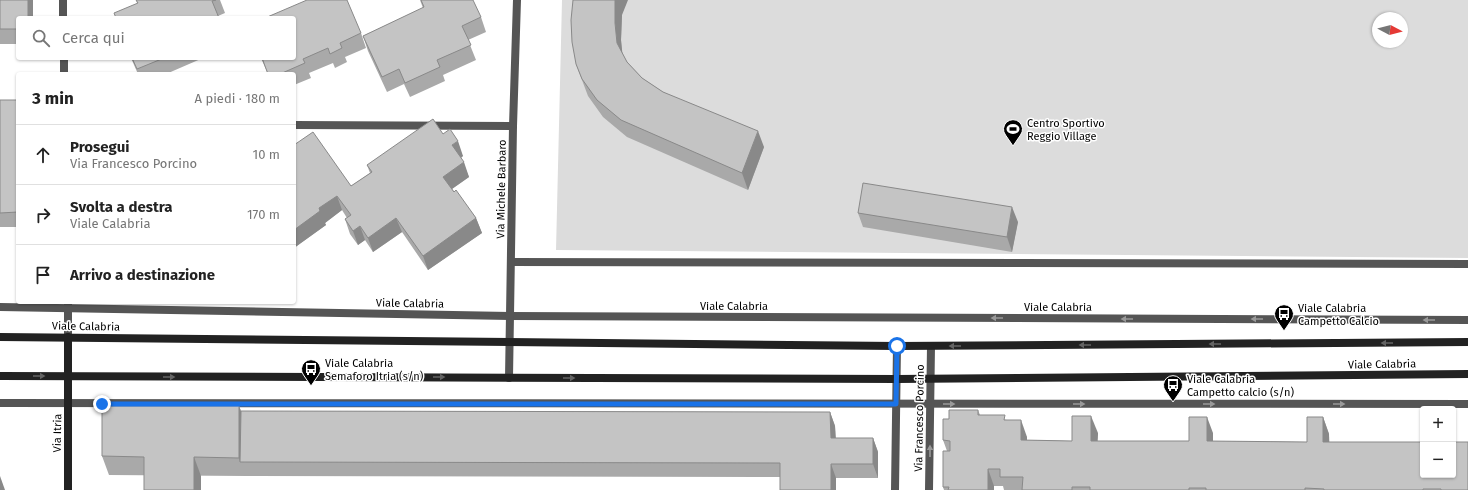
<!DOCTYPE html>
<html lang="it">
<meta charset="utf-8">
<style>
:root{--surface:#fff;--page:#f6f6f6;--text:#222;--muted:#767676;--line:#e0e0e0}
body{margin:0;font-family:"Fira Sans",sans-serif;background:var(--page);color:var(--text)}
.controls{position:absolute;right:12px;bottom:12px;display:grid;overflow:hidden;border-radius:4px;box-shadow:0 1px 3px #0004}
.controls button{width:36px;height:36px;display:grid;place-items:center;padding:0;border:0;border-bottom:1px solid var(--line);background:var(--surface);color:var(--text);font:20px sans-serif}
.compass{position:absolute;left:1372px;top:12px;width:36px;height:36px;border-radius:50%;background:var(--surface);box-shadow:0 1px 3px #0004;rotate:97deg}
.stop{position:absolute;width:12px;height:12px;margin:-9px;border:3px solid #1a73e8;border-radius:50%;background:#fff}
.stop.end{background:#1a73e8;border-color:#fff;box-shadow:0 1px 4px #0008}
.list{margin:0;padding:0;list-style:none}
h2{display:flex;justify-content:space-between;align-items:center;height:52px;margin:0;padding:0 16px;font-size:17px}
h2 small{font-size:13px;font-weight:400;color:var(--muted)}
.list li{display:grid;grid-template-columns:26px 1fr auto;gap:12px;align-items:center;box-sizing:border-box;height:60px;padding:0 16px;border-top:1px solid var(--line)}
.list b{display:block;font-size:15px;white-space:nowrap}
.list p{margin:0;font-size:13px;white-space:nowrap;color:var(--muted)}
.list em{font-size:13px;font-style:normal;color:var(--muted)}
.icon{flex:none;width:22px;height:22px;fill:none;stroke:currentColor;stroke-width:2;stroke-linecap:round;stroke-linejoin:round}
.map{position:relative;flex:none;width:1468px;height:490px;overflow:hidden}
.search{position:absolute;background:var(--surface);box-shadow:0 1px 3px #0004;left:16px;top:16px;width:280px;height:44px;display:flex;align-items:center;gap:10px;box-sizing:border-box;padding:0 14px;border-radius:4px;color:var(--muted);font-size:15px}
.panel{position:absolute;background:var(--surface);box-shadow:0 1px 3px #0004;left:16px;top:72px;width:280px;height:232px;border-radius:4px}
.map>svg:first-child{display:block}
.green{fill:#dcdcdc;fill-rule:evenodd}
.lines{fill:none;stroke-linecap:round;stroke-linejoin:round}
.street{stroke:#555;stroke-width:8}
.secondary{stroke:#222;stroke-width:8}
.wall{fill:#a9a9a9}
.shaded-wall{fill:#898989}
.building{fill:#c4c4c4;stroke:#898989}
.oneway{fill:#999}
.oneway2{fill:#646464}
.route{stroke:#1a73e8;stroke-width:5}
.labels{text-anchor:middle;stroke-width:3;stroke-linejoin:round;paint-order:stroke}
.poi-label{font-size:11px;fill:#000;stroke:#fff;text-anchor:start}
.street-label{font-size:11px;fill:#000;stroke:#fff}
</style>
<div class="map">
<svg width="1468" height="490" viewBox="0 0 1468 490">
<rect width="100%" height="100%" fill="#fff"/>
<!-- green -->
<path class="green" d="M562 0H1468V258L556 250ZM1378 18H1402V42H1378Z"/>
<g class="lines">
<!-- street -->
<g class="street">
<polyline points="63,0 63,18"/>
<polyline points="64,58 64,74"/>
<polyline points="294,125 513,126"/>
<polyline points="511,262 1468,264"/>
<polyline points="68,302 68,337"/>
<polyline points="0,307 511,316 1468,320"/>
<polyline points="509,378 513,126 517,0"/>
<polyline points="0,403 1468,404"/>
<polyline points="895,490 897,346"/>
<polyline points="929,490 931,346"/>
</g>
<!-- secondary -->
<g class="secondary">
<polyline points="0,337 897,346 1468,342"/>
<polyline points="0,376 897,379 1468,374"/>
<polyline points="68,490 68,337"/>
</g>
</g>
<!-- wall -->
<g class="wall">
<polygon points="0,0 18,18 18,44 0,44"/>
<polygon points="136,0 220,0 225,13 218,16 137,3"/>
<polygon points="420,0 481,17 486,32 468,40 476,60 443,75 445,81 410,97 404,84 387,92 368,51 363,36 423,8"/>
<polygon points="622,15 621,40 622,53 627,62 642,78 663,92 764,147 748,190 627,137 603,117 588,96 576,64"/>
<polygon points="361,33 366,48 345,57 347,62 335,68 333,63 309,73 311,78 294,85 294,74 268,74 261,58 294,58"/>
<polygon points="131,58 203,58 166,74 138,74"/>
<rect x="0" y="100" width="18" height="127"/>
<polygon points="443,134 463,156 461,158 469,177 452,189 476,218 482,233 428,270 402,232 373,252 365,240 358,245 350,234 345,219 347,218 342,210 325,223 326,225 294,248 294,145 351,186 370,173 367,165"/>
<polygon points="858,213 1018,222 1012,252 863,227"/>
<polygon points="239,406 241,411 830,412 835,426 836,438 873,438 878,452 878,478 836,478 836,490 780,490 780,477 246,476 109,475 102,456"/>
<polygon points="978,410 980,415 1007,420 1027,437 1027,440 1072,441 1098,433 1097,441 1189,441 1213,433 1213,441 1307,442 1323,417 1329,434 1329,442 1468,490 1004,490 1003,486 994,486 994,490 944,490 943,487 947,451 943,440 949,419"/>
</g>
<!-- shaded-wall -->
<g class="shaded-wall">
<rect x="28" y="0" width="5" height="18"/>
<polygon points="615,0 628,0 622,15 621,40 623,59 617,43 615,23"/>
<polygon points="758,131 764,147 748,190 742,173"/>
<polygon points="458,141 463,156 457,160 452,145"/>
<polygon points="464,162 469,177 449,191 443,177"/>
<polygon points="337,196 342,210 325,223 326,225 294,248 294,230 319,208"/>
<polygon points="1012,207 1018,222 1012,252 1007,237"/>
<polygon points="396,218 402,232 373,252 368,238"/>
<polygon points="476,218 482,233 428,270 423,256"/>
<polygon points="360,226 365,240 358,245 353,231"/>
<polygon points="239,406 246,425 240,462 239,458"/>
<polygon points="830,412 835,426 836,453 831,438"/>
<polygon points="1091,416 1098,433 1097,457 1091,441"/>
<polygon points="1207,417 1213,433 1213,458 1207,441"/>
<polygon points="1323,417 1329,434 1330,458 1323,442"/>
<polygon points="1021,420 1027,437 1027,457 1021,440"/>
<polygon points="873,438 878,452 878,478 873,464"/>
<polygon points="194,457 201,476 201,490 194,490"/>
<polygon points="831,464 836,478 836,490 831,490"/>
<polygon points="988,469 994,486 994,490 988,490"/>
<polygon points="0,476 5,490 0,490"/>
</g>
<!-- building -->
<g class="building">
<polygon points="0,0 28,0 28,18 18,18 18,29 0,29"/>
<polygon points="136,0 216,0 212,1 219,18 116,18 114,13 138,3"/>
<polygon points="307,0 347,0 361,33 340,43 342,48 330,54 328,48 303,59 305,63 280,74 268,74 262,58 294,58 294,18 265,18"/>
<polygon points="421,0 473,0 481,17 462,26 471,45 437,60 440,67 405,83 399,69 382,77 363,36 424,7"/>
<polygon points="573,0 615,0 615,23 617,43 627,62 642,78 663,92 758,131 742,173 621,120 597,100 582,79 576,64 572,42 571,20"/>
<polygon points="132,58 164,58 137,69"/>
<polygon points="0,100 18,100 18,212 0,213"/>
<polygon points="433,119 443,134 450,129 458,141 452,145 464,162 443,177 454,192 456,190 476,218 423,256 396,218 368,238 360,226 353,231 345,219 351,215 337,196 319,208 320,211 294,230 294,145 313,132 351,186 372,172 367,165"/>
<polygon points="863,183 1012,207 1007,237 858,213"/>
<polygon points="102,406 239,406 239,458 194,457 194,490 144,490 144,457 102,456"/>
<polygon points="949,410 978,410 978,415 1005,415 1004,420 1021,420 1021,440 1072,441 1072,416 1091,416 1091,441 1189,441 1189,417 1207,417 1207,441 1307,442 1307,417 1323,417 1323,442 1423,442 1423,417 1423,475 1453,475 1453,442 1468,442 1468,490 1441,490 1441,489 1423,489 1423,490 1324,490 1324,489 1305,488 1305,490 1206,490 1206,488 1189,488 1189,490 1090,490 1090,487 1072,487 1072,490 1022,490 1023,477 1000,477 1000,469 988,469 988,490 948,490 949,487 943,487 943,451 950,451 950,441 943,440 943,419 949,419"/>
<polygon points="241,411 830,412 831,438 873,438 873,464 831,464 831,490 780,490 780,463 240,462"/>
</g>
<!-- one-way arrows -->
<defs><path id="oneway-solid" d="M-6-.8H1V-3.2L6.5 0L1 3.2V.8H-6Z"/></defs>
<g class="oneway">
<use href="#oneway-solid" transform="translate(997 318) rotate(-180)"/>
<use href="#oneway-solid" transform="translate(1127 319) rotate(-180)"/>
<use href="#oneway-solid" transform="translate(1257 319) rotate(-180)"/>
<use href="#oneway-solid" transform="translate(1429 320) rotate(-180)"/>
<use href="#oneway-solid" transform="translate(949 404)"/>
<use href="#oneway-solid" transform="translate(1079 404)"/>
<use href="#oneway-solid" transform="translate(1209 404)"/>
<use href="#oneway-solid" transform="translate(1339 404)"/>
<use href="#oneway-solid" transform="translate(930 451) rotate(-90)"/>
</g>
<g class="oneway2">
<use href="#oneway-solid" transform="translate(1387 343) rotate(180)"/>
<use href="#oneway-solid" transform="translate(1215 344) rotate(180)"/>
<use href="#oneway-solid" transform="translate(1085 345) rotate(180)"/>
<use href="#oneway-solid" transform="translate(955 346) rotate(180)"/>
<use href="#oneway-solid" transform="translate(39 376)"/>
<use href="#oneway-solid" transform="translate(169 377)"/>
<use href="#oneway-solid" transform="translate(439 377)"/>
<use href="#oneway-solid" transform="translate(569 378)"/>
</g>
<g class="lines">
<!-- route -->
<polyline class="route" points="102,404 896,404 897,346"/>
</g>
<!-- icons -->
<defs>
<symbol id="stadium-pin" viewBox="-11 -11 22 30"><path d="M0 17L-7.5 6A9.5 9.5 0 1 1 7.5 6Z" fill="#000" stroke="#fff"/><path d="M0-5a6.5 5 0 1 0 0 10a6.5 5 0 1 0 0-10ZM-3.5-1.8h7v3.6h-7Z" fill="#fff"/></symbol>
<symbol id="bus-pin" viewBox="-11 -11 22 30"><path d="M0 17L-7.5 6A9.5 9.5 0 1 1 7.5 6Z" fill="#000" stroke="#fff"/><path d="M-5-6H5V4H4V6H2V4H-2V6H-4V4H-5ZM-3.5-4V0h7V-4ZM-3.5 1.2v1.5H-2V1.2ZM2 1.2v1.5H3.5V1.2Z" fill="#fff"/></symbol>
</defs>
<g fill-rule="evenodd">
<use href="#stadium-pin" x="1002" y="118" width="22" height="30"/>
<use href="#bus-pin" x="1273" y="303" width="22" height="30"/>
<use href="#bus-pin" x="300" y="358" width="22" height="30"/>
<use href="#bus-pin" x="1162" y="374" width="22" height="30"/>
</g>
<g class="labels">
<!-- poi labels -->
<g class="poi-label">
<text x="1027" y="127">Centro Sportivo<tspan x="1027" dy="13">Reggio Village</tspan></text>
<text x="1298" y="312">Viale Calabria<tspan x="1298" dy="13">Campetto Calcio</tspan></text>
<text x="325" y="367">Viale Calabria<tspan x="325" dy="13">Semaforo Itria (s/n)</tspan></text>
<text x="1187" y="383">Viale Calabria<tspan x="1187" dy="13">Campetto calcio (s/n)</tspan></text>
</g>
<!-- street labels -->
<g class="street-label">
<text transform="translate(501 189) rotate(-89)" y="4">Via Michele Barbaro</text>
<text transform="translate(410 303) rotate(1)" y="4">Viale Calabria</text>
<text x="734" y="310">Viale Calabria</text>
<text x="1058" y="311">Viale Calabria</text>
<text transform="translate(86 326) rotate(1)" y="4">Viale Calabria</text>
<text transform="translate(1382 364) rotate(-1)" y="4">Viale Calabria</text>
<text transform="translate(919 418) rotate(-89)" y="4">Via Francesco Porcino</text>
<text transform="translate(57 433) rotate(-89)" y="4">Via Itria</text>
</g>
</g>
</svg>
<div class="controls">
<button>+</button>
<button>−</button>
</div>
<svg class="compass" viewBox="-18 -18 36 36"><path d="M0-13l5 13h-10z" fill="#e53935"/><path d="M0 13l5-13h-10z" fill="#767676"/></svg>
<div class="stop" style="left:897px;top:346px"></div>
<div class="stop end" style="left:102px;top:404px"></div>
<div class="search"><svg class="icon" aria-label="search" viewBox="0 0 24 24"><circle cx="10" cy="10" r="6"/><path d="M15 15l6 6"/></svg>Cerca qui</div>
<section class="panel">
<h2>3 min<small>A piedi · 180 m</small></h2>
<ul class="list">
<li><svg class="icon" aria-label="ahead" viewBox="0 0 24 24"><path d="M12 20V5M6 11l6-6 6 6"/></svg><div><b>Prosegui</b><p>Via Francesco Porcino</p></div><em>10 m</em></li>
<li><svg class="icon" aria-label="right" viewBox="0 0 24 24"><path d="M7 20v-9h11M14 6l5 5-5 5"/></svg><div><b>Svolta a destra</b><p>Viale Calabria</p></div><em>170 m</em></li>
<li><svg class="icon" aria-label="arrive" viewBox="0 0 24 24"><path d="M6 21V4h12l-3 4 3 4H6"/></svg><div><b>Arrivo a destinazione</b></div></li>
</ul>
</section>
</div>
